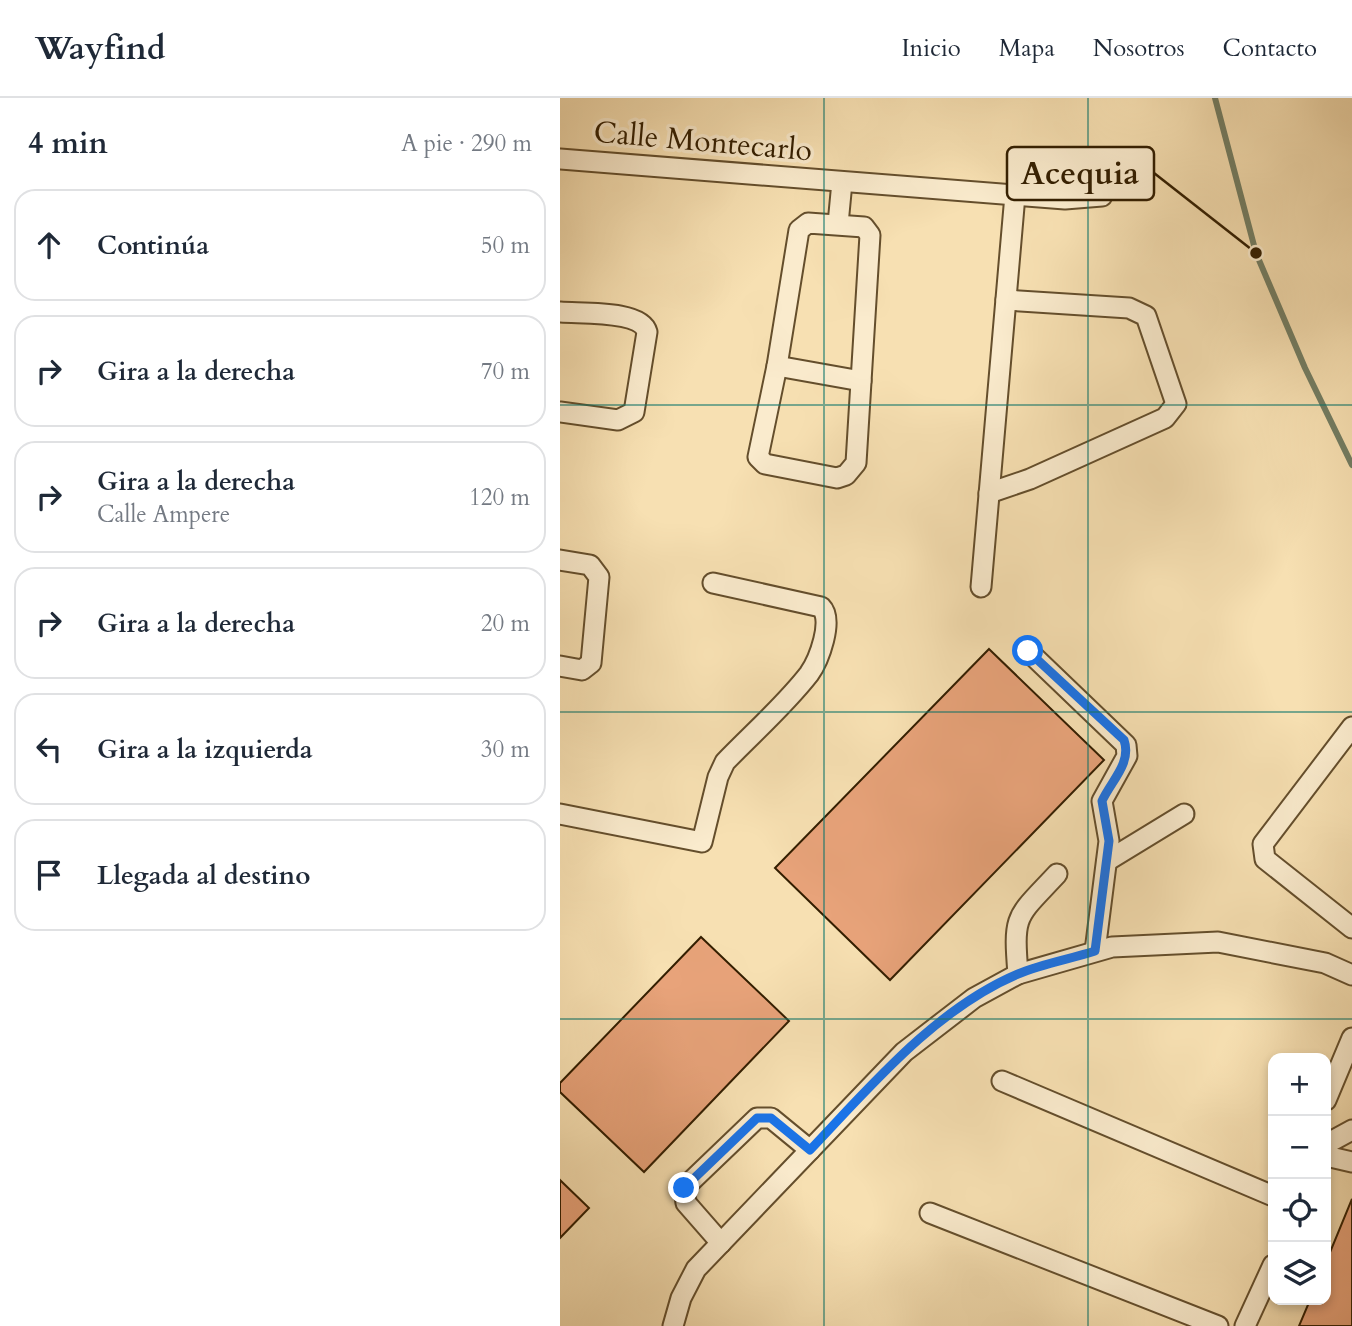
<!DOCTYPE html>
<html lang="es">
<meta charset="utf-8">
<style>
:root{--surface:#fff;--page:#f2f2f3;--text:#1f2937;--muted:#747a83;--line:#e0e1e3}
body{margin:0;font-family:Cardo,serif;background:var(--page);color:var(--text)}
.controls{position:absolute;right:21px;bottom:21px;display:grid;overflow:hidden;border-radius:14px;box-shadow:0 4px 10px #0003}
.controls button{width:63px;height:63px;display:grid;place-items:center;padding:0;border:0;border-bottom:2px solid var(--line);background:var(--surface);color:var(--text);font:35px sans-serif}
.stop{position:absolute;width:21px;height:21px;margin:-16px;border:5px solid #1a73e8;border-radius:50%;background:#fff}
.stop.end{background:#1a73e8;border-color:#fff;box-shadow:0 2px 7px #0008}
.list{margin:0;padding:0;list-style:none}
h2{display:flex;justify-content:space-between;align-items:center;height:91px;margin:0;padding:0 28px;font-size:30px}
h2 small{font-size:23px;font-weight:400;color:var(--muted)}
.list li{display:grid;grid-template-columns:46px 1fr auto;gap:21px;align-items:center;box-sizing:border-box;height:112px;margin:0 14px 14px;padding:0 14px;border:2px solid var(--line);border-radius:21px}
.list b{display:block;font-size:26px;white-space:nowrap}
.list p{margin:0;font-size:23px;white-space:nowrap;color:var(--muted)}
.list em{font-size:23px;font-style:normal;color:var(--muted)}
.icon{flex:none;width:38px;height:38px;fill:none;stroke:currentColor;stroke-width:2;stroke-linecap:round;stroke-linejoin:round}
.map{position:relative;flex:none;width:792px;height:1228px;overflow:hidden}
header{display:flex;align-items:center;gap:42px;box-sizing:border-box;height:98px;padding:0 35px;background:var(--surface);border-bottom:2px solid var(--line)}
header strong{font-size:33px}
nav{display:flex;gap:38px;margin-inline-start:auto;font-size:24px}
main{display:flex}
aside{flex:1;background:var(--surface)}
.map>svg:first-child{display:block}
.lines{fill:none;stroke-linecap:round;stroke-linejoin:round}
.stream{stroke:#737e64;stroke-width:6}
.building{fill:#e8a37a;stroke:#331e00;stroke-width:2}
.minor-casing{stroke:#644e2c;stroke-width:23}
.minor{stroke:#faebcd;stroke-width:19}
.route{stroke:#1a73e8;stroke-width:9}
.grid{fill:none;stroke:#0f766e;stroke-width:2;stroke-opacity:0.55}
.labels{text-anchor:middle;stroke-width:7;stroke-linejoin:round;paint-order:stroke}
.street-label{font-size:30px;fill:#331e00;stroke:#faebcd}
.leader{fill:none;stroke:#331e00;stroke-width:2.5}
.callout-dot{fill:#331e00;stroke:#faebcd;stroke-width:2.5}
.callout{fill:#faebcd;stroke:#331e00;stroke-width:2.5}
.callout-label{font-size:32px;text-anchor:middle;font-weight:bold;fill:#331e00}
</style>
<header>
<strong>Wayfind</strong>
<nav><a>Inicio</a><a>Mapa</a><a>Nosotros</a><a>Contacto</a></nav>
</header>
<main>
<aside>
<h2>4 min<small>A pie · 290 m</small></h2>
<ul class="list">
<li><svg class="icon" aria-label="ahead" viewBox="0 0 24 24"><path d="M12 20V5M6 11l6-6 6 6"/></svg><div><b>Continúa</b></div><em>50 m</em></li>
<li><svg class="icon" aria-label="right" viewBox="0 0 24 24"><path d="M7 20v-9h11M14 6l5 5-5 5"/></svg><div><b>Gira a la derecha</b></div><em>70 m</em></li>
<li><svg class="icon" aria-label="right" viewBox="0 0 24 24"><path d="M7 20v-9h11M14 6l5 5-5 5"/></svg><div><b>Gira a la derecha</b><p>Calle Ampere</p></div><em>120 m</em></li>
<li><svg class="icon" aria-label="right" viewBox="0 0 24 24"><path d="M7 20v-9h11M14 6l5 5-5 5"/></svg><div><b>Gira a la derecha</b></div><em>20 m</em></li>
<li><svg class="icon" aria-label="left" viewBox="0 0 24 24"><path d="M17 20v-9H6M10 6l-5 5 5 5"/></svg><div><b>Gira a la izquierda</b></div><em>30 m</em></li>
<li><svg class="icon" aria-label="arrive" viewBox="0 0 24 24"><path d="M6 21V4h12l-3 4 3 4H6"/></svg><div><b>Llegada al destino</b></div></li>
</ul>
</aside>
<div class="map">
<svg width="792" height="1228" viewBox="0 0 792 1228">
<rect width="100%" height="100%" fill="#f7e0b2"/>
<filter id="stains"><feTurbulence type="fractalNoise" baseFrequency=".00286" numOctaves="4"/><feColorMatrix values="0 0 0 0 .2 0 0 0 0 .09 0 0 0 0 .02 0 0 0 .5 -.17"/></filter>
<radialGradient id="worn" r=".72"><stop offset=".6" stop-color="#630" stop-opacity="0"/><stop offset="1" stop-color="#630" stop-opacity=".3"/></radialGradient>
<g class="lines">
<!-- stream -->
<polyline class="stream" points="655,0 696,155 745,270 792,367"/>
</g>
<!-- building -->
<g class="building">
<polygon points="429,551 544,662 330,882 215,770"/>
<polygon points="141,839 229,923 84,1074 0,994 0,985"/>
<polygon points="0,1082 29,1110 0,1140"/>
<polygon points="792,1101 792,1228 739,1228 750,1202 766,1202 766,1164"/>
</g>
<g class="lines">
<defs>
<g id="minor">
<polyline points="0,61 505,101 542,98"/>
<polygon points="248,125 304,129 310,137 296,365 286,377 277,380 205,366 198,359 217,268 239,132"/>
<polyline points="278,126 282,84"/>
<path d="M0 214C22 216 81 212 87 234L74 314 58 322 0 314"/>
<polyline points="217,268 301,283"/>
<polyline points="429,395 470,381 605,320 616,306 586,218 569,210 446,202"/>
<polyline points="0,462 30,467 39,479 31,565 22,572 0,568"/>
<polyline points="421,489 455,97"/>
<polyline points="468,553 566,647 567,658 542,703 549,743 535,853"/>
<polyline points="792,629 703,746 705,761 792,830"/>
<path d="M0 716 142 744 158 679 165 664C193 635 225 607 249 576 259 562 274 522 261 509L153 485"/>
<polyline points="547,763 624,716"/>
<path d="M458 876C453 815 456 820 497 776"/>
<polyline points="442,983 713,1098"/>
<polyline points="766,1002 792,940"/>
<polyline points="770,1044 792,1032"/>
<polyline points="766,1058 792,1064"/>
<polyline points="370,1115 658,1228"/>
<polyline points="161,1145 126,1105 124,1090 197,1020 211,1020 250,1052"/>
<polyline points="113,1228 121,1200 136,1171 344,954 414,900 458,876 552,849 658,844 765,865 792,877"/>
<polyline points="685,1228 713,1167"/>
</g>
</defs>
<!-- minor casing -->
<use href="#minor" class="minor-casing"/>
<!-- minor -->
<use href="#minor" class="minor"/>
</g>
<g class="lines">
<!-- route -->
<path class="route" d="M124 1090 197 1020H211L250 1052C310 989 375 911 458 876 482 866 510 861 535 853L549 743 542 703C551 683 572 665 564 642L468 553"/>
</g>
<!-- grid -->
<path class="grid" d="M264 0V1228M528 0V1228M0 307H792M0 614H792M0 921H792"/>
<g class="labels">
<!-- street labels -->
<g class="street-label">
<text transform="translate(143 43) rotate(5)" y="10">Calle Montecarlo</text>
</g>
</g>
<!-- callouts -->
<path class="leader" d="M696 155L594 75"/>
<circle class="callout-dot" cx="696" cy="155" r="7"/>
<rect class="callout" x="447" y="49" width="147" height="53" rx="7"/>
<g class="callout-label">
<text x="520" y="86">Acequia</text>
</g>
<rect width="100%" height="100%" filter="url(#stains)"/>
<rect width="100%" height="100%" fill="url(#worn)"/>
</svg>
<div class="controls">
<button>+</button>
<button>−</button>
<button><svg class="icon" aria-label="locate" viewBox="0 0 24 24"><circle cx="12" cy="12" r="6"/><path d="M12 2v4M12 18v4M2 12h4M18 12h4"/></svg></button>
<button><svg class="icon" aria-label="layers" viewBox="0 0 24 24"><path d="M12 4l9 5-9 5-9-5zM3 14l9 5 9-5"/></svg></button>
</div>
<div class="stop" style="left:468px;top:553px"></div>
<div class="stop end" style="left:124px;top:1090px"></div>
</div>
</main>
